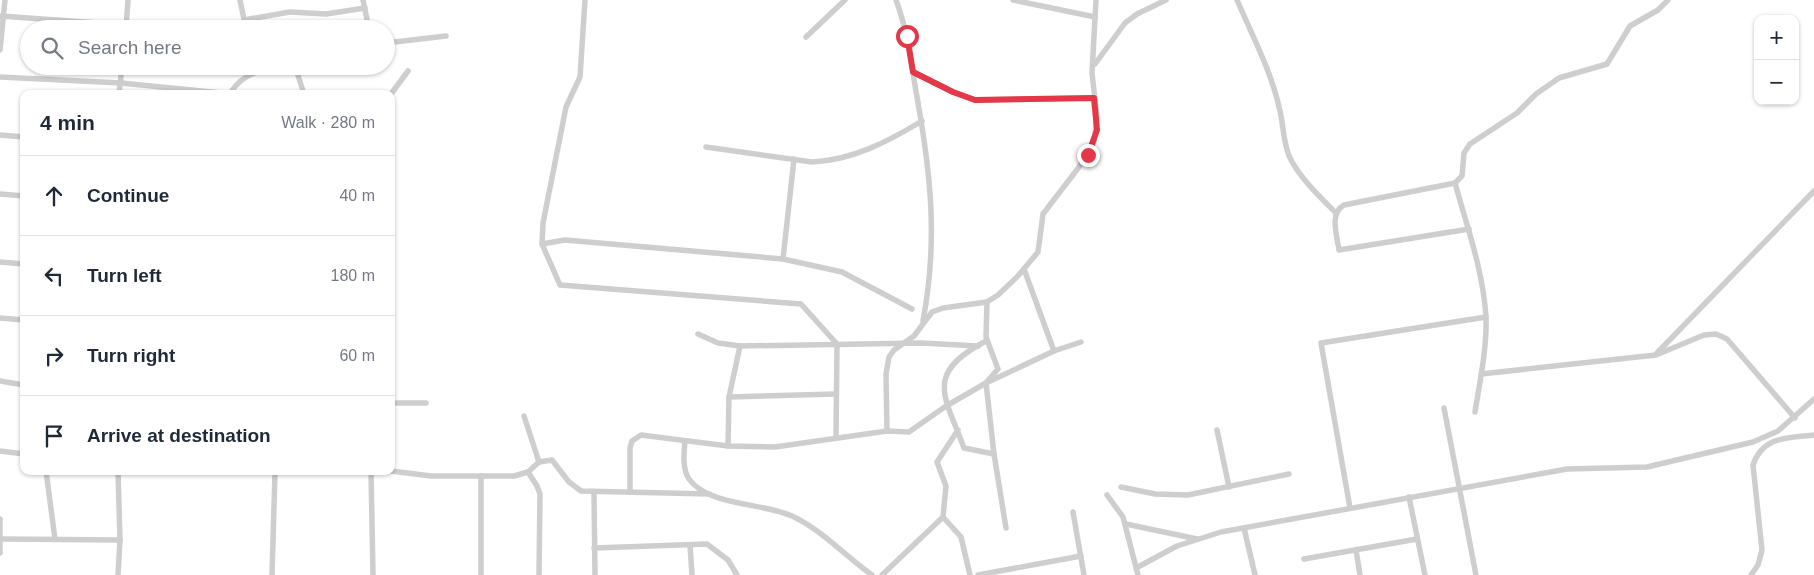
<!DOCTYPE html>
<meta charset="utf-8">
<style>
:root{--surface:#fff;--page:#f6f6f7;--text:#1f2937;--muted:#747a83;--line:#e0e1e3}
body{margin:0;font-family:Arial,sans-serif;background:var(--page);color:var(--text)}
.controls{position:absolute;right:15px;top:15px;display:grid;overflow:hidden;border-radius:10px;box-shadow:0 1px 4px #0004}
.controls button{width:45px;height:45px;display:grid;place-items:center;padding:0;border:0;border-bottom:1px solid var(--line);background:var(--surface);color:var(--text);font:25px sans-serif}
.stop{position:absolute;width:15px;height:15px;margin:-11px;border:4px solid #e43748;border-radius:50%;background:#fff}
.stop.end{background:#e43748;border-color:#fff;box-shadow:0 1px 5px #0008}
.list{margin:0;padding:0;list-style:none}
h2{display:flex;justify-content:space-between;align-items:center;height:65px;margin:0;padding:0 20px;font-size:21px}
h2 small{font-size:16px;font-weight:400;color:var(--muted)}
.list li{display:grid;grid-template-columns:32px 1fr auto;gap:15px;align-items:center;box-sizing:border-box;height:80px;padding:0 20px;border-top:1px solid var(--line)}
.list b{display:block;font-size:19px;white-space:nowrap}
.list em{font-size:16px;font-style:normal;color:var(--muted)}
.icon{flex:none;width:28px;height:28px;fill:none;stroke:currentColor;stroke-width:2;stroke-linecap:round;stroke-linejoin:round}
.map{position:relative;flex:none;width:1814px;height:575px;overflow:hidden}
.search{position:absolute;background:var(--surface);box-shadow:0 1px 4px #0004;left:20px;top:20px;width:375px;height:55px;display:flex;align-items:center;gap:12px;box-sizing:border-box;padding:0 18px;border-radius:28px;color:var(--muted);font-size:19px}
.panel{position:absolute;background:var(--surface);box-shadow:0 1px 4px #0004;left:20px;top:90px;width:375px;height:385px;border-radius:10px}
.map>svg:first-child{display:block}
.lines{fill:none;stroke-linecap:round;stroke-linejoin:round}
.minor{stroke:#cecece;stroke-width:5.5}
.route{stroke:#e43748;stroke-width:6}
</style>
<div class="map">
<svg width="1814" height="575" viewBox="0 0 1814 575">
<rect width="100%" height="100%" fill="#fff"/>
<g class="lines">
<!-- minor -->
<g class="minor">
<polyline points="240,0 246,29"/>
<polyline points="363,0 369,29"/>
<polyline points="585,0 580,77 566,107 543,223 542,244 560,285 801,304 837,344 836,438"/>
<path d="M896 0C908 32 911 64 917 97 931 175 938 241 923 321"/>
<polyline points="1013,0 1095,17"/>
<path d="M1237 0C1253 37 1272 73 1280 111 1284 128 1283 145 1291 160 1302 180 1320 197 1336 213"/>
<polyline points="0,16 184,29"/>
<polyline points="244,20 290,12 326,14 365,8"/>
<polyline points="126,28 128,0"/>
<polyline points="806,37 845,0"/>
<polyline points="386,43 446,36"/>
<polyline points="0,50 5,0"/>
<polyline points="1095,64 1125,23 1137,14 1166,0"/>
<polyline points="295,66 304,94"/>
<polyline points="913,72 953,92 975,100 1094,98"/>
<polyline points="0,77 121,83 232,94"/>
<path d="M231 92C246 69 267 70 292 66"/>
<polyline points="119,94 122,66"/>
<polyline points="391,94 408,71"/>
<polyline points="0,135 24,137"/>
<path d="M706 147 812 162C853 160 887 142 922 121"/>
<polyline points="794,159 783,259 842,272 912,309"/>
<path d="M1455 183C1467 227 1483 270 1486 317 1487 348 1480 381 1475 412"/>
<polyline points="0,194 24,196"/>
<path d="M1469 229 1339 250C1337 236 1329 213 1344 205L1455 183 1462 176 1464 153 1470 144 1517 113 1536 94 1559 78 1607 64 1630 26 1658 10 1668 0"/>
<polyline points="542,244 565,240 783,259"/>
<polyline points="0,262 24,264"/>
<polyline points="1024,269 1054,351"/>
<polyline points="987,302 986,337 998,369 986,383 994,454 1006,528"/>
<polyline points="0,318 24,320"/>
<polyline points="698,334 718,343 740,346 921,343 978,346"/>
<path d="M986 341C923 374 945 396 964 448L994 454"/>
<polyline points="1657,353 1814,191"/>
<polyline points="1481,374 1656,355 1704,335 1716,334 1727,339 1795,418"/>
<polyline points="0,381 24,385"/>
<polyline points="729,397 836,394"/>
<polyline points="391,403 426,403"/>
<polyline points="1444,408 1476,575"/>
<polyline points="524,416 539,462"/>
<polyline points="1217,430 1229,487"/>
<polyline points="887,431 886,374 889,357 894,350 914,336 932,312 943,308 987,302 998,295 1017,277 1038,252 1043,214 1079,167 1094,142 1097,117 1092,73 1096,0"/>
<path d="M685 441C684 452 682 469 689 479 708 506 764 503 792 516 822 530 845 556 872 575"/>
<polyline points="728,446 729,397 740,346"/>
<polyline points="0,451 24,454"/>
<polyline points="46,471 55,539"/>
<polyline points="271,471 291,471"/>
<polyline points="371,471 373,575"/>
<polyline points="391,471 431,476 514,476 528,472 539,462 552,460 569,482 581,491 709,494"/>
<polyline points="528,472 537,486 540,494 539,575"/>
<polyline points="1121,487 1155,494 1188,495 1289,474"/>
<polyline points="594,492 595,575"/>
<polyline points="630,492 630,448 632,441 641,435 728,446 775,447 887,431 909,432 946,406 986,383 1054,351 1081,342"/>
<polyline points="1107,495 1123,517 1138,575"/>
<polyline points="1409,497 1425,575"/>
<polyline points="1350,508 1321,343 1486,317"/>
<polyline points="1073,512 1084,575"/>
<polyline points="943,517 961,537 970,575"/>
<polyline points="0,519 0,553"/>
<polyline points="1126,524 1197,539"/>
<polyline points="1244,528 1255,575"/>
<polyline points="1,539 120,540"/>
<polyline points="690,545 692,575"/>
<polyline points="594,548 707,544 728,560 737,575"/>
<polyline points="1356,550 1360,575"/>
<polyline points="1304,559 1417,539"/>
<polyline points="1136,568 1177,546 1221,532 1567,469 1647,467 1753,442 1778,431 1814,399"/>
<polyline points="118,575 120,540 118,471"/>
<polyline points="272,575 275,472"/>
<polyline points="481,575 481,476"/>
<polyline points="882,575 943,517 946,486 937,462 958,430"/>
<polyline points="978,575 1081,556"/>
<path d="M1751 575 1758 565 1762 550 1753 465C1763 436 1787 438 1814 435"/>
</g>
</g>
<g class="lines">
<!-- route -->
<polyline class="route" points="907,36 913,72 953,92 975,100 1094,98 1097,130 1088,155"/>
</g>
</svg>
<div class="controls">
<button>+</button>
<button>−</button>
</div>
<div class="stop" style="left:907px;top:36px"></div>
<div class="stop end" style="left:1088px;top:155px"></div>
<div class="search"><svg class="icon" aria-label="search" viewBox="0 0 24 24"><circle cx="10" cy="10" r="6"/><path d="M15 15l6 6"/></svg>Search here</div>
<section class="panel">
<h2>4 min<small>Walk · 280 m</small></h2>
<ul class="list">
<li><svg class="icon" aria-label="ahead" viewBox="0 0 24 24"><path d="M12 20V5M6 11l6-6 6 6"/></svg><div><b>Continue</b></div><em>40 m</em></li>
<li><svg class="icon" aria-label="left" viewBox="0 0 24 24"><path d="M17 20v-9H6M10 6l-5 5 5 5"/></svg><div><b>Turn left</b></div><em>180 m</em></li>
<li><svg class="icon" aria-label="right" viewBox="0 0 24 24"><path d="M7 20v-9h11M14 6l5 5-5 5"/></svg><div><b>Turn right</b></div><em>60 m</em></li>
<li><svg class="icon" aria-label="arrive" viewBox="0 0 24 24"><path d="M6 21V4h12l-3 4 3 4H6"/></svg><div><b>Arrive at destination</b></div></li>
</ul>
</section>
</div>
